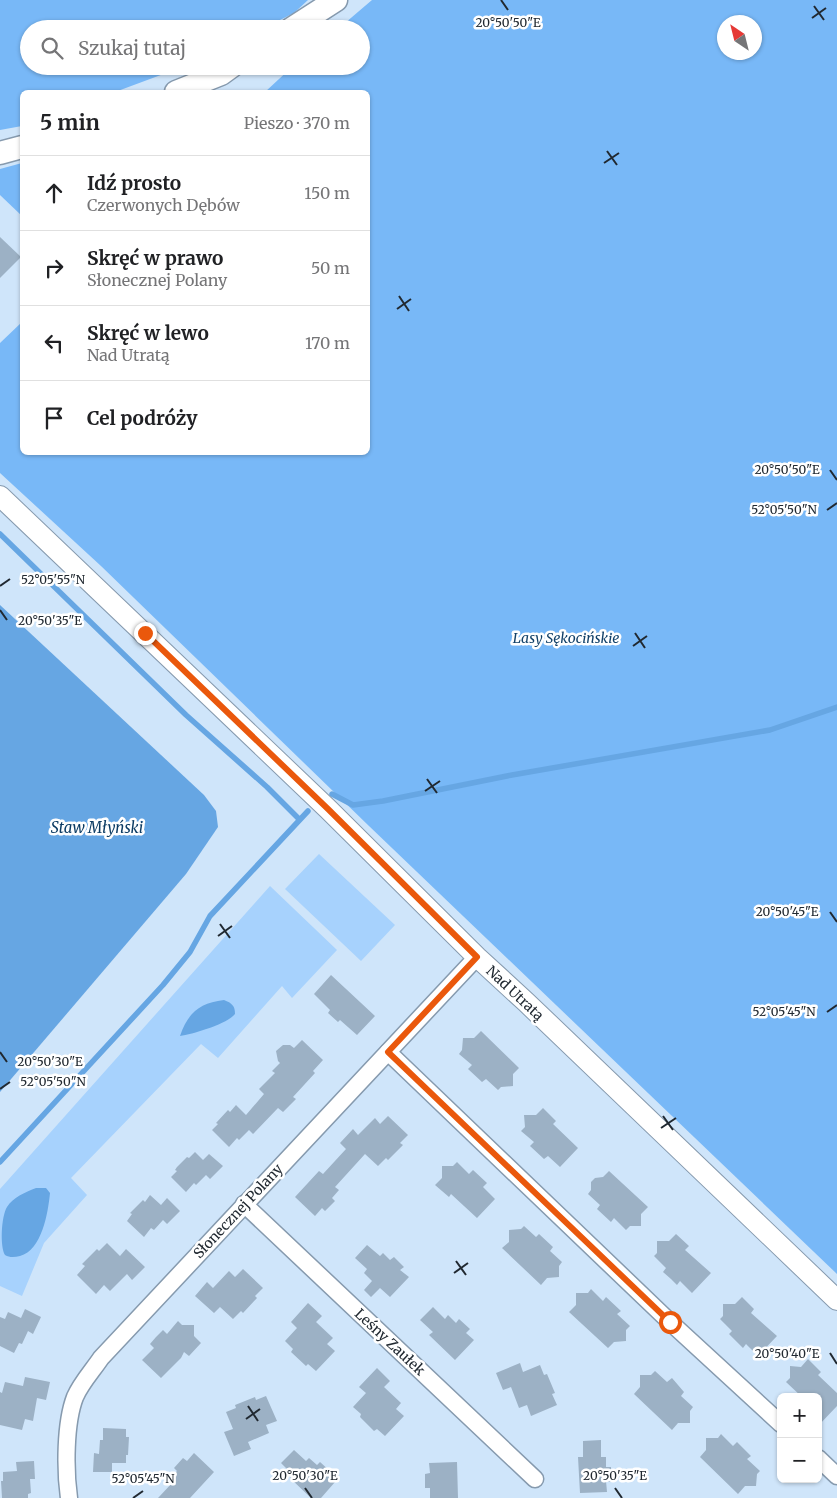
<!DOCTYPE html>
<html lang="pl">
<meta charset="utf-8">
<style>
:root{--surface:#fff;--page:#f6f6f6;--text:#202124;--muted:#757577;--line:#e0e0e0}
body{margin:0;font-family:Merriweather,serif;background:var(--page);color:var(--text)}
.controls{position:absolute;right:15px;bottom:15px;display:grid;overflow:hidden;border-radius:8px;box-shadow:0 1px 4px #0004}
.controls button{width:45px;height:45px;display:grid;place-items:center;padding:0;border:0;border-bottom:1px solid var(--line);background:var(--surface);color:var(--text);font:25px sans-serif}
.compass{position:absolute;left:717px;top:15px;width:45px;height:45px;border-radius:50%;background:var(--surface);box-shadow:0 1px 4px #0004;rotate:325deg}
.stop{position:absolute;width:15px;height:15px;margin:-11px;border:4px solid #ea580c;border-radius:50%;background:#fff}
.stop.end{background:#ea580c;border-color:#fff;box-shadow:0 1px 5px #0008}
.list{margin:0;padding:0;list-style:none}
h2{display:flex;justify-content:space-between;align-items:center;height:65px;margin:0;padding:0 20px;font-size:21px}
h2 small{font-size:16px;font-weight:400;color:var(--muted)}
.list li{display:grid;grid-template-columns:32px 1fr auto;gap:15px;align-items:center;box-sizing:border-box;height:75px;padding:0 20px;border-top:1px solid var(--line)}
.list b{display:block;font-size:19px;white-space:nowrap}
.list p{margin:0;font-size:16px;white-space:nowrap;color:var(--muted)}
.list em{font-size:16px;font-style:normal;color:var(--muted)}
.icon{flex:none;width:28px;height:28px;fill:none;stroke:currentColor;stroke-width:2;stroke-linecap:round;stroke-linejoin:round}
.map{position:relative;flex:none;width:837px;height:1498px;overflow:hidden}
.search{position:absolute;background:var(--surface);box-shadow:0 1px 4px #0004;left:20px;top:20px;width:350px;height:55px;display:flex;align-items:center;gap:12px;box-sizing:border-box;padding:0 18px;border-radius:28px;color:var(--muted);font-size:19px}
.panel{position:absolute;background:var(--surface);box-shadow:0 1px 4px #0004;left:20px;top:90px;width:350px;height:365px;border-radius:8px}
.map>svg:first-child{display:block}
.green{fill:#a7d2fd}
.forest{fill:#78b8f7;fill-rule:evenodd}
.water{fill:#66a6e3}
.lines{fill:none;stroke-linecap:round;stroke-linejoin:round}
.stream{stroke:#66a6e3;stroke-width:5.5}
.building{fill:#9cb1c5}
.minor-casing{stroke:#869aae;stroke-width:19}
.tertiary-casing{stroke:#869aae;stroke-width:22}
.secondary-casing{stroke:#869aae;stroke-width:25}
.minor{stroke:#fff;stroke-width:16}
.tertiary{stroke:#fff;stroke-width:20}
.secondary{stroke:#fff;stroke-width:22}
.route{stroke:#ea580c;stroke-width:6}
.ticks{fill:none;stroke:#212931;stroke-width:2}
.labels{text-anchor:middle;stroke-width:5;stroke-linejoin:round;paint-order:stroke}
.park-label{font-size:14px;font-style:italic;fill:#114068;stroke:#fff}
.street-label{font-size:14px;fill:#212931;stroke:#fff}
.water-label{font-size:15px;font-style:italic;fill:#0b3b63;stroke:#fff}
.ticks-label{font-size:12px;text-anchor:middle;fill:#212931;stroke:#fff;stroke-width:5;stroke-linejoin:round;paint-order:stroke}
</style>
<div class="map">
<svg width="837" height="1498" viewBox="0 0 837 1498">
<rect width="100%" height="100%" fill="#cfe5fa"/>
<!-- green -->
<g class="green">
<polygon points="319,854 395,925 361,961 285,889"/>
<polygon points="270,886 337,950 292,998 282,986 218,1058 201,1044 71,1178 87,1195 44,1243 22,1296 0,1286 0,1189"/>
</g>
<!-- forest -->
<g class="forest">
<polygon points="0,0 308,0 294,13 262,29 29,29 29,66 185,66 115,92 22,92 22,126 0,130"/>
<path d="M372 0H837V1274L369 826 101 566 0 473V343L22 322V452H368V92H265L293 66H361V29H338ZM754 22V52H724V22Z"/>
<polygon points="22,163 22,216 0,195 0,169"/>
</g>
<!-- water -->
<g class="water">
<polygon points="0,605 204,795 216,811 218,827 186,874 0,1092"/>
<path d="M224 1000C232 1003 235 1006 235 1014 227 1024 193 1034 180 1036 188 1013 199 1003 224 1000Z"/>
<path d="M36 1188H46L50 1193C48 1213 42 1250 20 1256 15 1257 10 1258 5 1255 0 1247 1 1217 7 1207 13 1197 26 1192 36 1188Z"/>
</g>
<g class="lines">
<!-- stream -->
<g class="stream">
<polyline points="0,534 186,715 267,787 299,819"/>
<polyline points="332,794 353,805 383,801 512,775 770,730 837,707"/>
<polyline points="0,1162 163,985 190,952 210,916 308,811"/>
</g>
</g>
<!-- building -->
<g class="building">
<polygon points="0,237 21,257 0,278"/>
<polygon points="331,975 375,1016 357,1035 340,1020 338,1022 328,1013 330,1010 314,994"/>
<polygon points="481,1031 519,1068 513,1074 513,1086 501,1087 498,1090 486,1079 482,1082 468,1069 472,1065 459,1054 462,1050 463,1038 474,1038"/>
<polygon points="302,1040 323,1060 313,1071 315,1073 293,1097 296,1099 283,1112 278,1108 253,1134 249,1130 239,1140 237,1138 229,1147 212,1130 218,1124 216,1123 228,1110 230,1112 236,1105 246,1115 264,1094 259,1089 275,1073 272,1071 280,1063 278,1061 276,1051 283,1045 290,1045 294,1048"/>
<polygon points="543,1108 556,1121 553,1124 578,1148 560,1167 548,1156 544,1159 530,1146 534,1142 521,1131 525,1127 524,1115 536,1115"/>
<polygon points="388,1116 408,1135 400,1143 403,1145 388,1160 386,1158 378,1166 365,1154 335,1187 339,1190 332,1198 335,1201 325,1211 322,1208 315,1216 295,1197 319,1171 323,1174 346,1149 340,1143 353,1129 358,1135 375,1118 380,1124"/>
<polygon points="195,1152 203,1160 209,1154 223,1166 210,1179 206,1175 196,1185 194,1183 186,1192 171,1177 177,1171 175,1170 177,1167 187,1157 189,1158"/>
<polygon points="457,1162 469,1174 473,1170 487,1183 483,1187 495,1199 477,1218 451,1194 449,1197 435,1185 442,1178 442,1166 453,1166"/>
<polygon points="609,1171 648,1207 641,1214 641,1226 630,1226 626,1230 614,1218 611,1222 597,1209 600,1205 588,1194 591,1190 591,1182 595,1178 603,1177"/>
<polygon points="150,1195 161,1205 167,1198 180,1211 167,1224 163,1220 154,1230 151,1228 144,1237 127,1221 132,1214 130,1213 143,1200 145,1202"/>
<polygon points="524,1226 536,1237 539,1234 553,1247 550,1251 562,1262 559,1266 559,1277 547,1278 541,1285 502,1248 509,1242 509,1230 521,1229"/>
<polygon points="676,1234 689,1246 685,1250 711,1273 692,1293 680,1281 677,1285 671,1279 663,1272 666,1268 654,1256 657,1253 657,1241 669,1241"/>
<polygon points="107,1243 120,1256 126,1249 145,1267 132,1280 127,1274 110,1291 104,1285 96,1294 77,1275 85,1266 82,1264 97,1249 99,1251"/>
<polygon points="367,1245 380,1256 383,1253 390,1260 394,1257 404,1267 400,1270 409,1277 390,1297 380,1288 371,1297 364,1290 372,1281 364,1273 367,1269 355,1258"/>
<polygon points="243,1269 263,1288 255,1296 257,1298 243,1313 241,1311 233,1319 220,1307 214,1313 195,1296 207,1282 213,1288 229,1271 235,1277"/>
<polygon points="591,1289 603,1301 606,1297 621,1311 617,1314 630,1326 626,1330 626,1341 614,1342 608,1348 569,1312 576,1305 576,1293 588,1293"/>
<polygon points="742,1297 754,1309 751,1313 777,1336 758,1356 746,1344 743,1348 729,1334 732,1331 720,1319 723,1316 723,1304 735,1304"/>
<polygon points="308,1303 322,1316 316,1322 333,1338 327,1344 335,1351 316,1371 308,1364 306,1366 291,1352 293,1349 285,1341 297,1328 291,1322"/>
<polygon points="433,1307 445,1319 448,1315 456,1323 459,1319 470,1329 466,1333 474,1340 455,1360 429,1335 433,1332 420,1320"/>
<polygon points="25,1309 41,1317 33,1334 28,1331 22,1344 19,1343 14,1353 0,1346 0,1317 5,1319 8,1312 21,1318"/>
<polygon points="178,1321 182,1325 194,1325 194,1336 201,1343 189,1356 184,1352 181,1358 161,1378 142,1360 154,1348 150,1344 156,1337 163,1330 167,1334"/>
<polygon points="808,1359 821,1372 818,1375 837,1393 837,1406 818,1426 818,1397 802,1397 786,1382 790,1378 790,1366 801,1367"/>
<polygon points="520,1363 523,1372 540,1365 544,1375 547,1374 555,1393 552,1394 557,1405 531,1416 527,1405 519,1408 511,1387 503,1390 496,1373"/>
<polygon points="377,1368 390,1381 384,1387 401,1403 396,1409 404,1416 385,1436 377,1429 374,1431 360,1417 361,1414 353,1407 366,1393 359,1387"/>
<polygon points="655,1371 667,1382 672,1378 684,1392 681,1396 693,1407 690,1411 690,1423 678,1423 672,1430 634,1394 640,1387 640,1375 651,1375"/>
<polygon points="25,1377 50,1382 46,1400 37,1398 33,1421 25,1419 22,1430 0,1425 0,1392 2,1393 5,1382 23,1386"/>
<polygon points="266,1396 277,1421 266,1425 269,1433 248,1442 251,1449 234,1456 224,1432 233,1429 226,1412 236,1408 235,1405 255,1397 256,1400"/>
<polygon points="103,1428 126,1429 126,1437 129,1437 128,1455 126,1455 126,1463 112,1463 112,1472 93,1472 94,1453 99,1454 100,1440 103,1440"/>
<polygon points="721,1434 733,1446 737,1442 751,1456 747,1459 760,1471 757,1474 756,1486 745,1486 738,1494 700,1457 706,1450 706,1438 718,1438"/>
<polygon points="601,1440 601,1457 606,1457 606,1467 611,1467 611,1482 606,1481 607,1492 580,1493 578,1457 583,1457 583,1441"/>
<polygon points="294,1450 306,1461 309,1458 317,1465 320,1462 331,1472 328,1476 335,1482 321,1498 311,1498 290,1478 293,1475 281,1463"/>
<polygon points="194,1453 214,1472 190,1498 158,1498 173,1482 169,1479 177,1471 174,1468 183,1458 187,1461"/>
<polygon points="34,1461 35,1479 30,1479 31,1493 28,1494 28,1498 2,1498 1,1481 3,1481 3,1472 17,1471 16,1462"/>
<polygon points="457,1462 458,1498 430,1498 430,1488 425,1488 425,1474 430,1473 429,1463"/>
</g>
<g class="lines">
<defs>
<g id="minor">
<polyline points="388,1052 670,1322 781,1424"/>
<polyline points="244,1204 535,1479"/>
<polyline points="818,1458 837,1476"/>
<path d="M69 1498C65 1470 65 1423 75 1397 81 1383 93 1370 101 1358L477 957"/>
</g>
<polyline id="tertiary" points="0,496 328,809 477,957 526,1002 837,1300"/>
<g id="secondary">
<polyline points="291,29 336,0"/>
<polyline points="176,92 221,74 232,66"/>
<polyline points="0,153 22,147"/>
</g>
</defs>
<!-- minor casing -->
<use href="#minor" class="minor-casing"/>
<!-- tertiary casing -->
<use href="#tertiary" class="tertiary-casing"/>
<!-- secondary casing -->
<use href="#secondary" class="secondary-casing"/>
<!-- minor -->
<use href="#minor" class="minor"/>
<!-- tertiary -->
<use href="#tertiary" class="tertiary"/>
<!-- secondary -->
<use href="#secondary" class="secondary"/>
</g>
<g class="lines">
<!-- route -->
<polyline class="route" points="145,633 328,809 477,957 388,1052 670,1322"/>
</g>
<!-- ticks -->
<path class="ticks" d="M501 0 508 10M814 6 824 20M812 18 826 8M607 151 617 165M604 163 619 153M399 296 409 311M397 309 411 299M830 470 837 480M827 510 837 503M0 586 10 579M0 610 7 620M635 633 645 648M633 646 647 636M427 779 437 793M425 791 440 781M830 912 837 922M220 924 230 938M218 936 232 926M827 1012 837 1005M0 1052 7 1062M0 1089 10 1082M663 1116 673 1130M661 1128 676 1118M456 1261 466 1275M454 1273 468 1263M830 1353 837 1364M248 1406 258 1421M246 1419 260 1409M305 1488 312 1498M615 1488 622 1498M133 1498 143 1491"/>
<g class="labels">
<!-- park labels -->
<g class="park-label">
<text x="566" y="643">Lasy Sękocińskie</text>
</g>
<!-- street labels -->
<g class="street-label">
<text transform="translate(515 993) rotate(43)" y="5">Nad Utratą</text>
<text transform="translate(238 1211) rotate(-47)" y="5">Słonecznej Polany</text>
<text transform="translate(390 1342) rotate(43)" y="5">Leśny Zaułek</text>
</g>
<!-- water labels -->
<g class="water-label">
<text x="97" y="833">Staw Młyński</text>
</g>
</g>
<g class="ticks-label">
<text x="508" y="27">20°50'50"E</text>
<text x="787" y="474">20°50'50"E</text>
<text x="784" y="514">52°05'50"N</text>
<text x="53" y="584">52°05'55"N</text>
<text x="50" y="625">20°50'35"E</text>
<text x="787" y="916">20°50'45"E</text>
<text x="784" y="1016">52°05'45"N</text>
<text x="50" y="1066">20°50'30"E</text>
<text x="53" y="1086">52°05'50"N</text>
<text x="787" y="1358">20°50'40"E</text>
<text x="305" y="1480">20°50'30"E</text>
<text x="615" y="1480">20°50'35"E</text>
<text x="143" y="1483">52°05'45"N</text>
</g>
</svg>
<div class="controls">
<button>+</button>
<button>−</button>
</div>
<svg class="compass" viewBox="-18 -18 36 36"><path d="M0-13l5 13h-10z" fill="#e53935"/><path d="M0 13l5-13h-10z" fill="#757577"/></svg>
<div class="stop" style="left:670px;top:1322px"></div>
<div class="stop end" style="left:145px;top:633px"></div>
<div class="search"><svg class="icon" aria-label="search" viewBox="0 0 24 24"><circle cx="10" cy="10" r="6"/><path d="M15 15l6 6"/></svg>Szukaj tutaj</div>
<section class="panel">
<h2>5 min<small>Pieszo · 370 m</small></h2>
<ul class="list">
<li><svg class="icon" aria-label="ahead" viewBox="0 0 24 24"><path d="M12 20V5M6 11l6-6 6 6"/></svg><div><b>Idź prosto</b><p>Czerwonych Dębów</p></div><em>150 m</em></li>
<li><svg class="icon" aria-label="right" viewBox="0 0 24 24"><path d="M7 20v-9h11M14 6l5 5-5 5"/></svg><div><b>Skręć w prawo</b><p>Słonecznej Polany</p></div><em>50 m</em></li>
<li><svg class="icon" aria-label="left" viewBox="0 0 24 24"><path d="M17 20v-9H6M10 6l-5 5 5 5"/></svg><div><b>Skręć w lewo</b><p>Nad Utratą</p></div><em>170 m</em></li>
<li><svg class="icon" aria-label="arrive" viewBox="0 0 24 24"><path d="M6 21V4h12l-3 4 3 4H6"/></svg><div><b>Cel podróży</b></div></li>
</ul>
</section>
</div>
